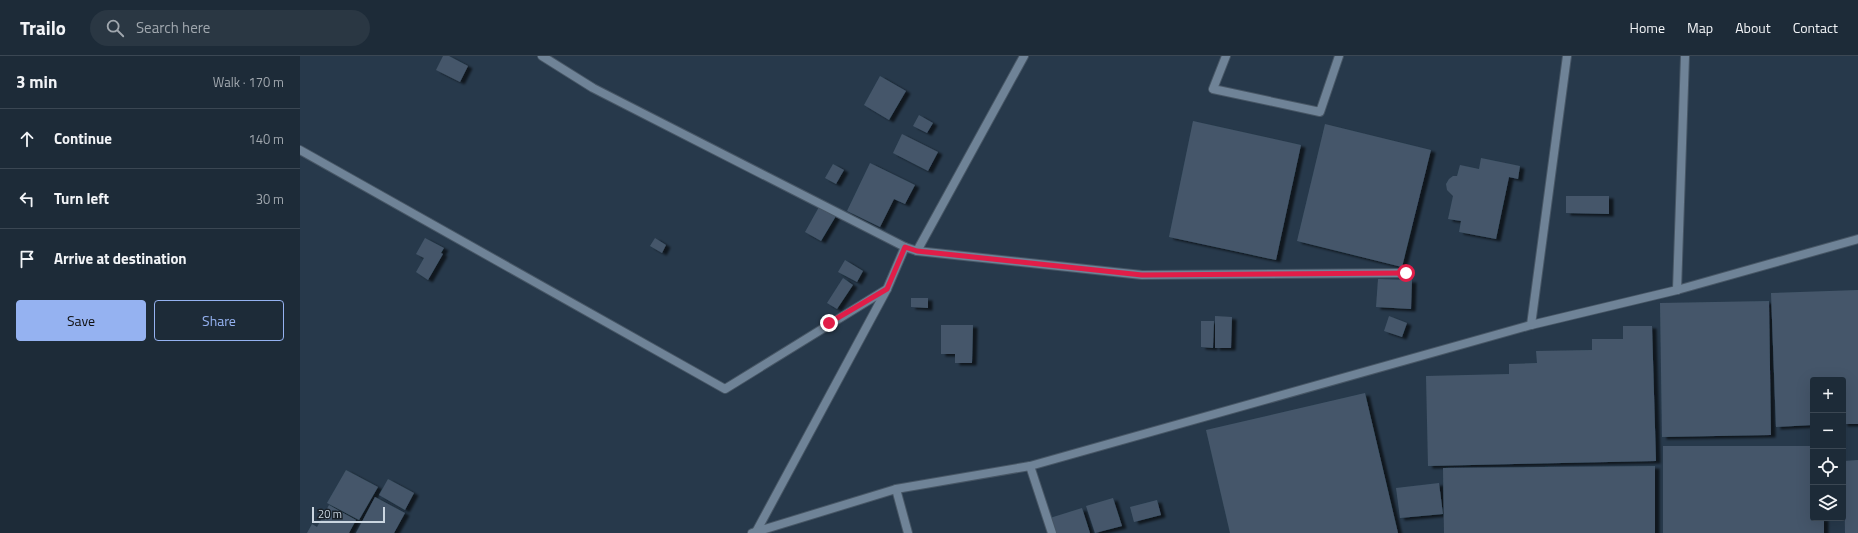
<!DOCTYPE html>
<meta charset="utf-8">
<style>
:root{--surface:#1d2b38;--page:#2a3743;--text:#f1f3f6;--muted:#a0a7ae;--line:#3b4753;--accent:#95b2f1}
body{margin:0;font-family:"Titillium Web",sans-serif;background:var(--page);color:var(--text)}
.controls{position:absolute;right:12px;bottom:12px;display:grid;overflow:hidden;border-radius:4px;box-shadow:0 4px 16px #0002}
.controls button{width:36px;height:36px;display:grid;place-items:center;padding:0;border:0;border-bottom:1px solid var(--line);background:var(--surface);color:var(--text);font:20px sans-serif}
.scale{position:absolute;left:12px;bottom:10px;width:73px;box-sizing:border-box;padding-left:4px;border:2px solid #cad5e0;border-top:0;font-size:11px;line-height:14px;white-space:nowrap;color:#cad5e0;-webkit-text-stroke:3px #182028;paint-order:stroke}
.stop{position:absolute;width:12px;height:12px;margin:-9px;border:3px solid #e11d48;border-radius:50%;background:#fff}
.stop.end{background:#e11d48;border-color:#fff;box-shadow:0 1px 4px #0008}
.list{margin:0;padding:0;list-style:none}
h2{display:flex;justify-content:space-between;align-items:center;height:52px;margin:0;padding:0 16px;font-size:17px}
h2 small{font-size:13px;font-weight:400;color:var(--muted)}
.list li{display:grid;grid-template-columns:26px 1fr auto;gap:12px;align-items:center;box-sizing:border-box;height:60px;padding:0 16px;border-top:1px solid var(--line)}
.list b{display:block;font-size:15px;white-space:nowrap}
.list em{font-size:13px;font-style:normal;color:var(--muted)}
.actions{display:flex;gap:8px;padding:12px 16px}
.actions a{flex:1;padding:9px 0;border:1px solid var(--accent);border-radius:4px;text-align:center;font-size:14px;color:var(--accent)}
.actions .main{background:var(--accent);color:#111}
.icon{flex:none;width:22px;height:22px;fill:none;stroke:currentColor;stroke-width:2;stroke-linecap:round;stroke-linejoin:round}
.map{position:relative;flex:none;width:1558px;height:477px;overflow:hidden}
header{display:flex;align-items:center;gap:24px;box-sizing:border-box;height:56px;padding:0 20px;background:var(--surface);border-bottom:1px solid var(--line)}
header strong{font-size:19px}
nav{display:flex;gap:22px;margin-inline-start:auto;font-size:14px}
.search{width:280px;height:36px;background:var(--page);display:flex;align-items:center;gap:10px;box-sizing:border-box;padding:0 14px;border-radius:22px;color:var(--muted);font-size:15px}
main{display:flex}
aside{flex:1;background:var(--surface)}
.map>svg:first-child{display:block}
.building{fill:#44576a;filter:url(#shadow)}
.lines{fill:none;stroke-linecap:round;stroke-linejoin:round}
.service-casing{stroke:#475665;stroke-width:10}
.service{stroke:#6f8397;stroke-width:8}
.route{stroke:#e11d48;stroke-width:5}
</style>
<header>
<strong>Trailo</strong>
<div class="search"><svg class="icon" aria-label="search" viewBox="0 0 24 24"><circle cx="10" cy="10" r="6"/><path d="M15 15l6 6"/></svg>Search here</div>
<nav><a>Home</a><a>Map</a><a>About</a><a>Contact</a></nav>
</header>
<main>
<aside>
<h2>3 min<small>Walk · 170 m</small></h2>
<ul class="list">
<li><svg class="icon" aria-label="ahead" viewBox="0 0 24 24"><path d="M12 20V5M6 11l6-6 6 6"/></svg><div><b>Continue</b></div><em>140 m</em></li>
<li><svg class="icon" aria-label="left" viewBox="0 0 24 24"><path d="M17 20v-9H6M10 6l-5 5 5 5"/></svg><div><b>Turn left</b></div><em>30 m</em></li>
<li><svg class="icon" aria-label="arrive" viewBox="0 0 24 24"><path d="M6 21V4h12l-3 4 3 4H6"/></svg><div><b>Arrive at destination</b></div></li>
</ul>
<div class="actions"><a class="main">Save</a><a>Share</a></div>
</aside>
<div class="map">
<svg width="1558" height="477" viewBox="0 0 1558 477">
<defs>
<filter id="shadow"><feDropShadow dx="4.5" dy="2.5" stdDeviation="1" flood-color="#0009"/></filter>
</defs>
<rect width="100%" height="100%" fill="#27394b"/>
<!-- building -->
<g class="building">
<polygon points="143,0 149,0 168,10 160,26 136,14"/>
<polygon points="580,20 606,35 589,64 564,49"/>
<polygon points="619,59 633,67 627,77 613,70"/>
<polygon points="893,65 1001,89 976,204 869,181"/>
<polygon points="1025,68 1131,94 1102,211 997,185"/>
<polygon points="602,78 638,96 628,115 593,97"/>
<polygon points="1181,102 1220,110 1218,123 1209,121 1196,183 1159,176 1161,165 1148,163 1153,140 1147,134 1146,128 1149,123 1153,120 1157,120 1160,109 1179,113"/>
<polygon points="570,107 615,129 605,148 594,143 580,171 547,155"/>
<polygon points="533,108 544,114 536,128 525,122"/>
<polygon points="1266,140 1309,140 1309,158 1266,157"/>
<polygon points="519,151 536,160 521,185 505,176"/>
<polygon points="125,182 144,192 141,197 143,198 128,224 116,216 124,202 116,198"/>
<polygon points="355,182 366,189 362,197 350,190"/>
<polygon points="545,204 563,215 557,226 538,216"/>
<polygon points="543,222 553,229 537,253 527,247"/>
<polygon points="1078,223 1112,224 1111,253 1076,251"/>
<polygon points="1558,234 1558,368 1543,368 1543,324 1513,324 1513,369 1476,371 1471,237"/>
<polygon points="611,242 628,242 628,252 611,251"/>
<polygon points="1469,245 1471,379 1362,381 1360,247"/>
<polygon points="915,260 932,261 931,292 915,292"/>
<polygon points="1089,260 1107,267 1102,281 1084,275"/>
<polygon points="901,265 914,265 913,292 901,291"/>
<polygon points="641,269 673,269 672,307 655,307 655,298 641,298"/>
<polygon points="1323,270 1352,270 1356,405 1128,410 1126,320 1209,318 1209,308 1237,307 1236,295 1292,294 1292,283 1323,283"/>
<polygon points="1065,337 1098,477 930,477 906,374"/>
<polygon points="1363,390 1513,390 1513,462 1524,462 1524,477 1363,477"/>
<polygon points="1558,404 1558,477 1545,477 1544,405"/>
<polygon points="1355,410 1355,477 1144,477 1143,412"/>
<polygon points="46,414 78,431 59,464 27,447"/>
<polygon points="88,423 114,437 105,454 79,439"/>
<polygon points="1139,427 1143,458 1100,462 1096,432"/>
<polygon points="75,441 105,457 94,477 56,477"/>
<polygon points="813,442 822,470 795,477 786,450"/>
<polygon points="857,444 861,459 834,466 830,451"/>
<polygon points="29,449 56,464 49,477 7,477 12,468 17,471"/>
<polygon points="782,452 790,477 755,477 750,462"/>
</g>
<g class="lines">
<defs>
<g id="service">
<polyline points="242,0 293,32 605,191"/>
<polyline points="926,0 913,33 1020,56 1039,0"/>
<polyline points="0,94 425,333 587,233"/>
<polyline points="617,195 842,219 1106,217"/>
<polyline points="1377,234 1385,0"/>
<polyline points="1231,269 1267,0"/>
<polyline points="730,410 752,477"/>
<polyline points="596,433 608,477"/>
<polyline points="456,476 587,233 605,191 617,195 724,0"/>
<polyline points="452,477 596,433 730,410 1231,269 1377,234 1558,183"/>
</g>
</defs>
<!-- service casing -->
<use href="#service" class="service-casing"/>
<!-- service -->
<use href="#service" class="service"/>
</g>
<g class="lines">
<!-- route -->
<polyline class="route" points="529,267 587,233 605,191 617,195 842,219 1106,217"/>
</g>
</svg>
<div class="controls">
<button>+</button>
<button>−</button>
<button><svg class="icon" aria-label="locate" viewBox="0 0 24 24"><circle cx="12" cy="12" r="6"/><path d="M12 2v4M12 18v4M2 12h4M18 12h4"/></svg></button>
<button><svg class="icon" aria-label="layers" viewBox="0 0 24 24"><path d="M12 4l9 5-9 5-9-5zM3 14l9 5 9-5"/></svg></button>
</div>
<div class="scale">20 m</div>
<div class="stop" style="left:1106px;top:217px"></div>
<div class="stop end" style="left:529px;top:267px"></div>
</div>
</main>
